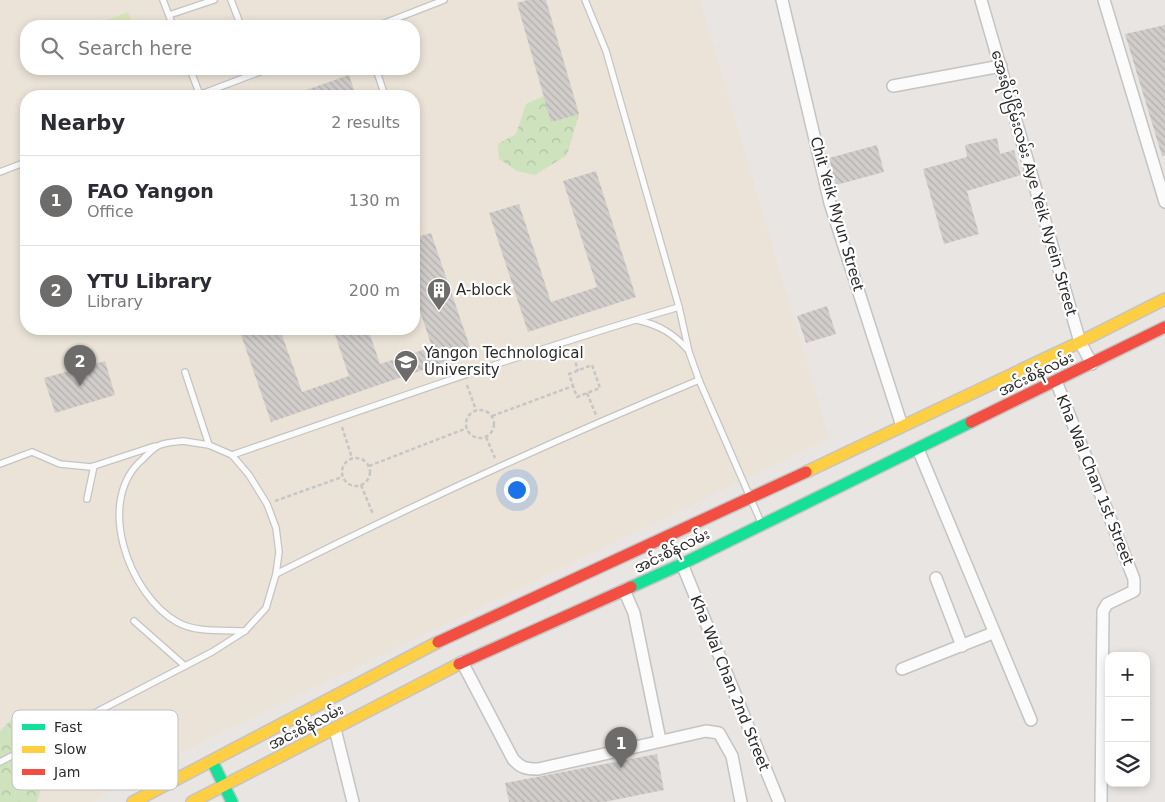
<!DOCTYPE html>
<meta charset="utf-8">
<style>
:root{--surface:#fff;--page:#f2f2f3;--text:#2b2b33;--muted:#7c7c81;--line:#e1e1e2;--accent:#6d6c6b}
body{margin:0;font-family:"DejaVu Sans","Noto Sans Myanmar",sans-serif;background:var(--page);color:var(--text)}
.controls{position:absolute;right:15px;bottom:15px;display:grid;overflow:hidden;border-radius:10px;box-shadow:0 2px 8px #0003}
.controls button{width:45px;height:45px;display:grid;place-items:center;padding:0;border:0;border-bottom:1px solid var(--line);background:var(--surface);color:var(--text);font:25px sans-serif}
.you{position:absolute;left:516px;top:489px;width:18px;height:18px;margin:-12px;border:4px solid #fff;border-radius:50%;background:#1a73e8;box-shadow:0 0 0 8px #1a73e833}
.badge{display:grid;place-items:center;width:32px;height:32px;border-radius:50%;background:var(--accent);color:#fff;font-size:16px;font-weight:700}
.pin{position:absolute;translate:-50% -41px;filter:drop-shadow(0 1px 2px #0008)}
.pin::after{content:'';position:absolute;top:26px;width:18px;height:15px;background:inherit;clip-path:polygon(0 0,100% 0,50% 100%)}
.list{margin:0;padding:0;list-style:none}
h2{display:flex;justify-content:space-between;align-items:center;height:65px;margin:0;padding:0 20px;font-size:21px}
h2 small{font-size:16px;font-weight:400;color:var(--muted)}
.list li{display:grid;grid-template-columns:32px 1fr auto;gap:15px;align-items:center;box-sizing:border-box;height:90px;padding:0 20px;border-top:1px solid var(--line)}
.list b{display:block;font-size:19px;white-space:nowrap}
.list p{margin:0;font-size:16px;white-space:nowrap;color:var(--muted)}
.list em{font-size:16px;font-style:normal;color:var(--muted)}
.icon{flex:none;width:28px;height:28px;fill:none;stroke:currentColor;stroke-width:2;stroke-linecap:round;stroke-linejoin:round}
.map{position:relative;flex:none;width:1165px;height:802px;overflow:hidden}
.search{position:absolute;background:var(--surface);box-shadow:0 2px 8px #0003;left:20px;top:20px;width:400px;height:55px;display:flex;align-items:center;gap:12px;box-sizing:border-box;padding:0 18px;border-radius:20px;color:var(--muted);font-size:19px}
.panel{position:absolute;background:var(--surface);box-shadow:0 2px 8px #0003;left:20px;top:90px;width:400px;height:245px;border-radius:20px}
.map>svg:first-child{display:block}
.education{fill:#ebe3d7;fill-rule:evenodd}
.forest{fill:url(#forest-crowns)}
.pitch{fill:#d7e6ba}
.building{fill:url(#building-back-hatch)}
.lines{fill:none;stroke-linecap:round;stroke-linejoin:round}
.lane-casing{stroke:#c4c4c4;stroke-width:8}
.street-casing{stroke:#c4c4c4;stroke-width:14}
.fast-casing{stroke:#c4c4c4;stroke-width:14}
.slow-casing{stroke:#c4c4c4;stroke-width:14}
.jam-casing{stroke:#c4c4c4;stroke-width:14}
.path{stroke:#c6c6c6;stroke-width:2.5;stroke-dasharray:4 2.5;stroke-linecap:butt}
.lane{stroke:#fcfbfb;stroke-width:5.5}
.street{stroke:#fcfbfb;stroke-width:11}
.fast{stroke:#16e098;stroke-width:11}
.slow{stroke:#ffcf43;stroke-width:11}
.jam{stroke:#f24e42;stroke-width:11}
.labels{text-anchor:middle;stroke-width:4.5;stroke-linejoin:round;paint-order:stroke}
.street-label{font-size:15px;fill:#2b2b2b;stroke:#fff}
.poi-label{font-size:15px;fill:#2b2b2b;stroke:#fff;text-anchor:start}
.key{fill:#fff;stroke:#bfbfbf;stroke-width:1}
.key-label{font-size:14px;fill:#2b2b2b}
</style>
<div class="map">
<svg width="1165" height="802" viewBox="0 0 1165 802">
<defs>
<pattern id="forest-crowns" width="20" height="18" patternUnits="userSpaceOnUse" patternTransform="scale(1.25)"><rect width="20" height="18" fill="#cde2bd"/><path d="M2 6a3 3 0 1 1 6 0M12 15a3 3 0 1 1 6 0" fill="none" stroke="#b0c2a3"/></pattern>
<pattern id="building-back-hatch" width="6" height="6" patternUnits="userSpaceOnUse" patternTransform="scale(1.25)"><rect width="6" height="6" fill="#d0cdcb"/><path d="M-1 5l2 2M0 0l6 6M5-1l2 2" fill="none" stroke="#b3b0ae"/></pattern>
</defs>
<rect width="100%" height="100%" fill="#e8e5e2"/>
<!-- education -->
<path class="education" d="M0 0H700L829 438 127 778 95 802H0ZM26 26H414V69H26ZM26 96H414V329H26Z"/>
<!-- forest -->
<g class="forest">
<polygon points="544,96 579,114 567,155 535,175 517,171 499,159 498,144 516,134 526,104"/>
<polygon points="35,711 58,718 54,750 81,764 41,788 37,802 0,802 0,731 10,721"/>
</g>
<!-- pitch -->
<polygon class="pitch" points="128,12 133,26 98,26 97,24"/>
<!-- building -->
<g class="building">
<polygon points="528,0 546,0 579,114 551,122 517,3"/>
<polygon points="1165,25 1165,156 1162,156 1125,34"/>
<polygon points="349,75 356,96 295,96 295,94"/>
<polygon points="997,138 1000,154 1014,150 1021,175 967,191 979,234 944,244 923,169 967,157 965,145"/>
<polygon points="877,145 884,172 836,185 829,158"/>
<polygon points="596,171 636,297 528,332 489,213 519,204 551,302 597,287 563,181"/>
<polygon points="431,233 472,353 271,422 239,329 280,329 302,392 349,376 333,329 368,329 380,364 432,347 414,293 414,238"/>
<polygon points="827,306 836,334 806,343 797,316"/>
<polygon points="105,361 115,395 55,413 44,378"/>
<polygon points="657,754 664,790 604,802 509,802 505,783"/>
</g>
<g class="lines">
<defs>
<g id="lane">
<polyline points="163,0 173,26"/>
<polyline points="231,0 241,26"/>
<polyline points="585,0 606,51 679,307 689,352 699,380 760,520"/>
<polyline points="169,15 214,0"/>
<polyline points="377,26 444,0"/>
<polyline points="190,69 200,95"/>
<polyline points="376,69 385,96"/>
<polyline points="196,96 267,69"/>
<polyline points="0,172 26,162"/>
<path d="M637 320C659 325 673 333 688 350"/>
<polyline points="185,372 209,445"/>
<path d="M183 441 209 445 232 455 249 475 267 504 276 528 279 552 276 574 266 608 245 631C224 630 196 633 177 622 129 595 94 500 143 459 148 454 154 447 160 445 167 442 176 442 183 441Z"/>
<path d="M232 455C381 404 528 351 679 307"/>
<polyline points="0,464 32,452 60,464 91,467 155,446"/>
<polyline points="87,499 94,466"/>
<path d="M276 574C414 504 555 440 699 380"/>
<polyline points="134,621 185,666"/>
<polyline points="0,762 212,652 245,631"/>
</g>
<g id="street">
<polyline points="782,0 830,203 902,426"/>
<polyline points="981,0 1080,342 1092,364"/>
<polyline points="1104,0 1165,202"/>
<polyline points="893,86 1001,66"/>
<polyline points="1056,381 1134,579 1134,591 1107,604 1103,611 1101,802"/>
<polyline points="918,449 1031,720"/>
<polyline points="682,564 779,802"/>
<polyline points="936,578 962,646"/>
<polyline points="624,590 634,613 660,740"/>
<path d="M462 662 513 759C521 768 526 769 538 769L706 731 719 733 732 756 741 802"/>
<polyline points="902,669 993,633"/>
<polyline points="335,729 353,802"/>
</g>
<g id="fast">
<polyline points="631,587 682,564 971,422"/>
<polyline points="212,761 232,802"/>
</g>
<g id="slow">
<polyline points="806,472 1080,342 1165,299"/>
<polyline points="133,802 438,642"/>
<polyline points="192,802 459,664"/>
</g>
<g id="jam">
<polyline points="971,422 1165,327"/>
<polyline points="438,642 806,472"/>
<polyline points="459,664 631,587"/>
</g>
</defs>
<!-- lane casing -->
<use href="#lane" class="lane-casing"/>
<!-- street casing -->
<use href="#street" class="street-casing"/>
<!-- fast casing -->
<use href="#fast" class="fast-casing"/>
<!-- slow casing -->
<use href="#slow" class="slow-casing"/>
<!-- jam casing -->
<use href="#jam" class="jam-casing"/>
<!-- path -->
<g class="path">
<polyline points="572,350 578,371"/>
<polyline points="467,385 476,410"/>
<polyline points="587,393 596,415"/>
<circle cx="480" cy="424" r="14"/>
<polyline points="492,416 573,386 577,397 600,388 592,365 569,374 573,386"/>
<polyline points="342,427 352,458"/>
<polyline points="486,437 495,458"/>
<circle cx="356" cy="472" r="14"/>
<polyline points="369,466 467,428"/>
<polyline points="361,485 373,514"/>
<polyline points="275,501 342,477"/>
</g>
<!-- lane -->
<use href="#lane" class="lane"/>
<!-- street -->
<use href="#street" class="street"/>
<!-- fast -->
<use href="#fast" class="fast"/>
<!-- slow -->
<use href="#slow" class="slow"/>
<!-- jam -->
<use href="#jam" class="jam"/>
</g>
<!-- icons -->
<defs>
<symbol id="building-pin" viewBox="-11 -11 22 30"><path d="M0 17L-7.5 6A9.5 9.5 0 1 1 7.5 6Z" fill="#6d6c6b" stroke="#fff"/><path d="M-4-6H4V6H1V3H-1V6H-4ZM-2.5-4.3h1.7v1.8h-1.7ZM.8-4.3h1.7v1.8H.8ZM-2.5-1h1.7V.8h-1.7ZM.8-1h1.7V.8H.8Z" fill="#fff"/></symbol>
<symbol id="university-pin" viewBox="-11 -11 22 30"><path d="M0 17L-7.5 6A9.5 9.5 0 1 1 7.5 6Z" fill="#6d6c6b" stroke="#fff"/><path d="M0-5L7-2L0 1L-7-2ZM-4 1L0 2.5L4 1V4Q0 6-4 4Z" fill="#fff"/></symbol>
</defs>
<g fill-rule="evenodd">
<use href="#building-pin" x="425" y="276" width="28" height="38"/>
<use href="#university-pin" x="392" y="348" width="28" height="38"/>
</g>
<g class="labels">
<!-- street labels -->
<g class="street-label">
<text transform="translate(1034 183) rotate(74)" y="5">အေးရိပ်ငြိမ်းလမ်း Aye Yeik Nyein Street</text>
<text transform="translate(837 214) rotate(74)" y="5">Chit Yeik Myun Street</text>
<text transform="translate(1036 374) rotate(-26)" y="5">အင်းစိန်လမ်း</text>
<text transform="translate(1095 480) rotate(68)" y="5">Kha Wal Chan 1st Street</text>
<text transform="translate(672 551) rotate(-26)" y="5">အင်းစိန်လမ်း</text>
<text transform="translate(730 683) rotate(68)" y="5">Kha Wal Chan 2nd Street</text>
<text transform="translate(306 727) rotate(-27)" y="5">အင်းစိန်လမ်း</text>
</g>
<!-- poi labels -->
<g class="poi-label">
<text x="456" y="295">A-block</text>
<text x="424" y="358">Yangon Technological<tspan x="424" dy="17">University</tspan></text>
</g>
</g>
<!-- legend -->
<rect x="12" y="710" width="166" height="80" rx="8" class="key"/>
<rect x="22" y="724" width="23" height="6" fill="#16e098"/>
<rect x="22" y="746" width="23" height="7" fill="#ffcf43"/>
<rect x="22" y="769" width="23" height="6" fill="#f24e42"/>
<g class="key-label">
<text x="54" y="732">Fast</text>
<text x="54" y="754">Slow</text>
<text x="54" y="777">Jam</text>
</g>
</svg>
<div class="controls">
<button>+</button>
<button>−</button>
<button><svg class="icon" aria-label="layers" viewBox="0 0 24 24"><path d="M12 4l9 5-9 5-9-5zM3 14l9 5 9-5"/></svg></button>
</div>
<div class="you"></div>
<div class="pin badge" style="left:621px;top:768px">1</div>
<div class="pin badge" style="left:80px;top:386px">2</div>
<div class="search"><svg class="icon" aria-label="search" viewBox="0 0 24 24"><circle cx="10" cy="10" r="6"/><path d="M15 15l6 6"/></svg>Search here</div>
<section class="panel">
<h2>Nearby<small>2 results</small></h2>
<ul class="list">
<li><span class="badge">1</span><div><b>FAO Yangon</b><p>Office</p></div><em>130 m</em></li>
<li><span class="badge">2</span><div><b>YTU Library</b><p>Library</p></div><em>200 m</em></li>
</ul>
</section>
</div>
